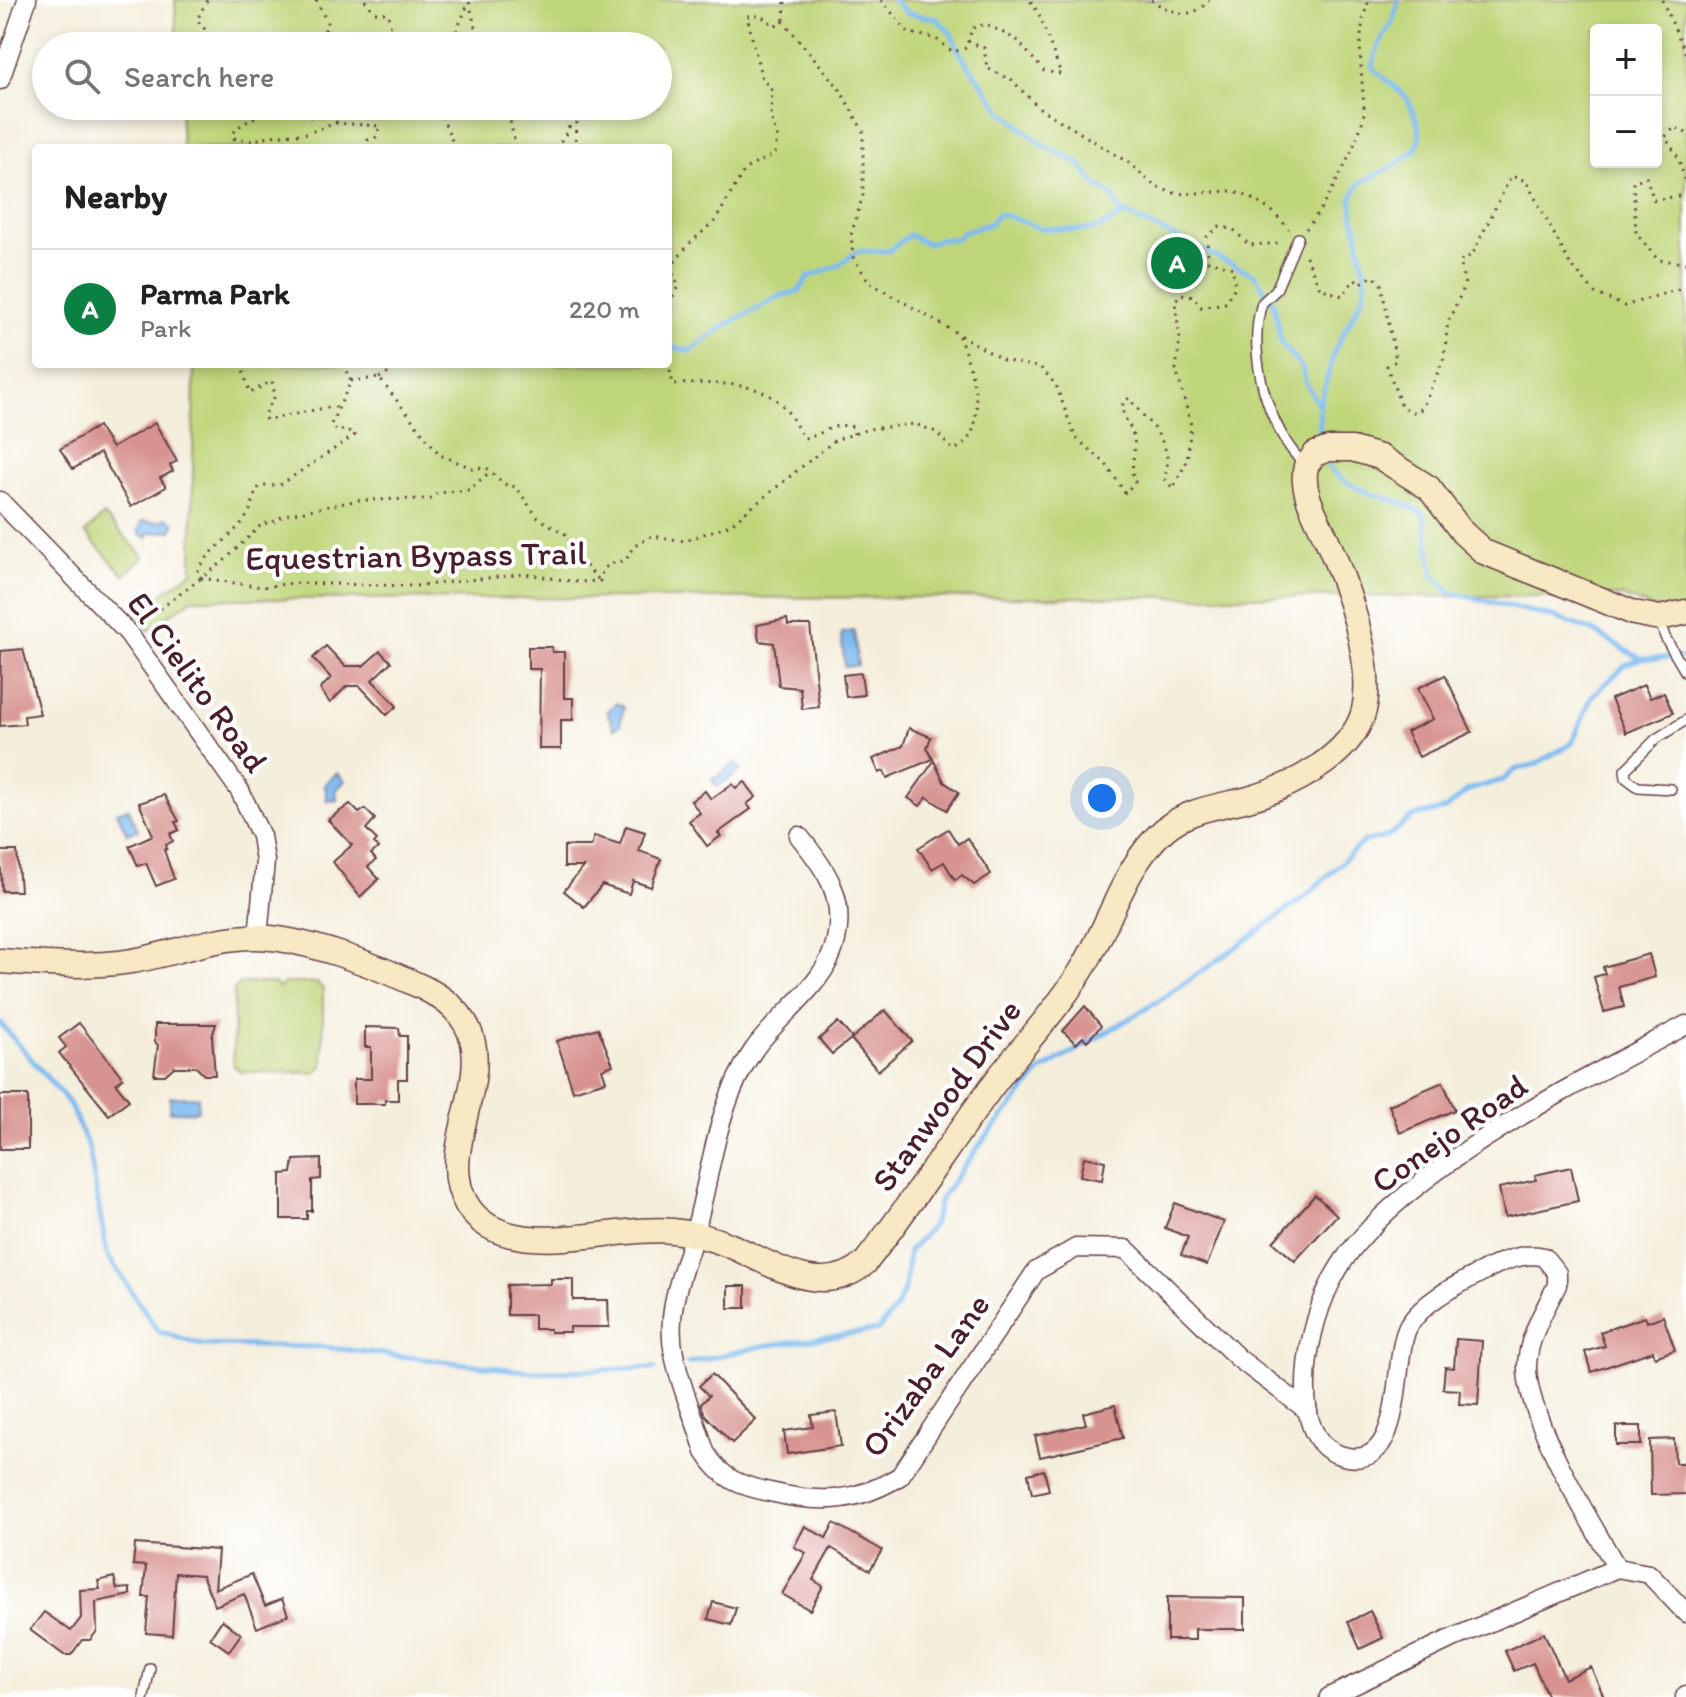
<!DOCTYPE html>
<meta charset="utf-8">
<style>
:root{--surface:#fff;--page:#f2f2f2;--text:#202124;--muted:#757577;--line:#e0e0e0;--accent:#0b8043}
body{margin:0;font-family:Itim,sans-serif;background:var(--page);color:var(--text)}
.controls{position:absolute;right:24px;top:24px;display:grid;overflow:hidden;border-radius:8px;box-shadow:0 4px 12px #0003}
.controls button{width:72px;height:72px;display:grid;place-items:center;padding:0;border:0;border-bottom:2px solid var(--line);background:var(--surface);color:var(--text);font:40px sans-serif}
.you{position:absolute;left:1102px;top:798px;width:28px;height:28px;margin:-20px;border:6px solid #fff;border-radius:50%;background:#1a73e8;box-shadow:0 0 0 12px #1a73e833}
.badge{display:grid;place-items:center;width:52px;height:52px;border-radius:50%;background:var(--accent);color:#fff;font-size:26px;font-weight:700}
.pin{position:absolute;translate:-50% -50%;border:4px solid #fff;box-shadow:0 2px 8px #0006}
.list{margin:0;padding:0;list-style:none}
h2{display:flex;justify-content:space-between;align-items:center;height:104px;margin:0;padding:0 32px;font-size:34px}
h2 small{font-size:26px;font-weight:400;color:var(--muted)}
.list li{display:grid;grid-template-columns:52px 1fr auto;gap:24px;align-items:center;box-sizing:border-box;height:120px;padding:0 32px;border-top:2px solid var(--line)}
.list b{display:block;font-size:30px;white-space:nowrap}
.list p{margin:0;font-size:26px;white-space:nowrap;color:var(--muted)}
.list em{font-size:26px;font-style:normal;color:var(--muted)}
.icon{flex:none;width:44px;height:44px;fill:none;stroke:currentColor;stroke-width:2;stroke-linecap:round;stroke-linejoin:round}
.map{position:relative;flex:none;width:1686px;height:1697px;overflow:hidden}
.search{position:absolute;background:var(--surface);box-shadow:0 4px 12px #0003;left:32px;top:32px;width:640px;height:88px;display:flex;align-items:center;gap:20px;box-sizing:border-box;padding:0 28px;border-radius:44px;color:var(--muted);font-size:30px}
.panel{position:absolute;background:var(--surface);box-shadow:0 4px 12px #0003;left:32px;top:144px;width:640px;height:224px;border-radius:8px}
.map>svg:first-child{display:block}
.green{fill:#bfd579;stroke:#847a52;stroke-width:2;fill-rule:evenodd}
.water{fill:#7dbaf0;stroke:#646c8e;stroke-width:2}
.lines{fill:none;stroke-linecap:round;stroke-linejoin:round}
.stream{stroke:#7dbaf0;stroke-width:5}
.building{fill:#d7938f}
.lane-casing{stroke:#643e46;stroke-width:12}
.street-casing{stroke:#643e46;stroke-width:21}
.secondary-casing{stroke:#643e46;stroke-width:27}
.path{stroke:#643e46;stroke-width:3;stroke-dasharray:2 6;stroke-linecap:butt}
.lane{stroke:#fff;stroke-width:9}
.street{stroke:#fff;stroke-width:18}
.secondary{stroke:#f8e8c3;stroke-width:24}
.labels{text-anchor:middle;stroke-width:8;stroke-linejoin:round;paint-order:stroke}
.street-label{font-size:34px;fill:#4a1f2b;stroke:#fff}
</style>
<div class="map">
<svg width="1686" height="1697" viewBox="0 0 1686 1697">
<rect width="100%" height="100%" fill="#fff"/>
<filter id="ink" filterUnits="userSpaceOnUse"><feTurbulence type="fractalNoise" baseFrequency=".0125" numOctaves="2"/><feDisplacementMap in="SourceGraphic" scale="16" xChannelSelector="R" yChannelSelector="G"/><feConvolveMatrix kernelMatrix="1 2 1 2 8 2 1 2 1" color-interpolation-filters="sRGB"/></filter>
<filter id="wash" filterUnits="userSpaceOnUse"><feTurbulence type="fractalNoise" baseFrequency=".006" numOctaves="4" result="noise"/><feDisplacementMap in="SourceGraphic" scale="32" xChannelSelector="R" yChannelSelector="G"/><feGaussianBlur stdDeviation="1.8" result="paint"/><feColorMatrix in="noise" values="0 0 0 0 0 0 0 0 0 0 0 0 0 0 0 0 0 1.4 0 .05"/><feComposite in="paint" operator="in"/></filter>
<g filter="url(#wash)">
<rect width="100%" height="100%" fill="#f4eedc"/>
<!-- green -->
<g class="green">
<path d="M175 0H1686V607L1676 616 1622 596 192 599 148 631 133 615 192 572 194 364H668V148H182L180 106H658V46H177ZM1596 30H1656V162H1596Z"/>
<polygon points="104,515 144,557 124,575 85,533"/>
<polygon points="240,983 274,983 279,988 284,983 317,983 323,989 323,1065 315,1073 241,1072 233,1065 234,990"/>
</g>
<!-- water -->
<g class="water">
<polygon points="166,518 175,523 172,531 149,533 147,538 138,532 142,521 158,522"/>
<polygon points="854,631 858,665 845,667 841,633"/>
<polygon points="616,703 624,707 620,725 614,729 607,711"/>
<polygon points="735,763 741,770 717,787 712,780"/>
<polygon points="337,773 345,781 336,790 337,800 327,801 325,784"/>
<polygon points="128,808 138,830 127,834 117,812"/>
<polygon points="170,1097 198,1097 198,1111 170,1112"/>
</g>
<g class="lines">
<!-- stream -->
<g class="stream">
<polyline points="893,0 907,13 937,19 951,33 961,55 1002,111 1044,146 1079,163 1094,183 1113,196 1120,211 1255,275 1274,304 1281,343 1302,368 1306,384 1319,405 1320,434"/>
<polyline points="668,346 690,351 726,325 780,296 799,291 808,277 838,266 858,251 889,251 909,235 928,244 939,239 956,239 963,232 992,223 995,216 1002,214 1039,228 1078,230 1099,228 1126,213"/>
<path d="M1320 404 1335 349 1363 297 1366 281 1351 199 1360 183 1392 167 1415 151 1420 139 1418 123 1407 98 1373 68C1374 40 1397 27 1398 0"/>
<path d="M1328 466C1354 498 1393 493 1424 515L1433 574 1449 592 1557 618 1593 631 1641 659 1686 657"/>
<polyline points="0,1023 69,1103 89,1149 107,1255 158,1331 202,1345 324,1347 533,1372 655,1368"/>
<polyline points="688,1363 763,1346 878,1330 896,1308 905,1288 909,1251 933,1225 940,1199 985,1138 1041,1071 1159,1001 1242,943 1306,896 1364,841 1387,837 1412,817 1446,809 1468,790 1503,780 1515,770 1536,764 1572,743 1592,696 1626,665 1641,659"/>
</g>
</g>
<g id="blocks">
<!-- building -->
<g class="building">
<polygon points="155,423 177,461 170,465 173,471 160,478 166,487 131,507 100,453 73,469 60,449 98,426 112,448"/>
<polygon points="787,619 788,625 810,625 819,707 802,709 800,688 779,686 774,643 759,641 757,625"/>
<polygon points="326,646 345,666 363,666 380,651 391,662 372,680 397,706 387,715 360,686 347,686 330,703 320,689 331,678 313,658"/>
<polygon points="528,647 552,647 552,652 564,652 564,698 573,698 573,720 561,720 561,749 539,749 540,669 528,669"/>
<polygon points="23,649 40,714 24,716 25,724 0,726 1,651"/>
<polygon points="861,673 864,695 846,697 843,675"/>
<polygon points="1445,675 1472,732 1419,757 1406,732 1433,719 1418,688"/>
<polygon points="1644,685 1650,698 1664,693 1673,713 1626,733 1611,699"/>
<polygon points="909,728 931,737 927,748 933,759 887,778 884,771 879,773 873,759 903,746"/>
<polygon points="934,761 944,782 959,792 947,810 927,797 920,806 908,798"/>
<polygon points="745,782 756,797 747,804 751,809 718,833 721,836 707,846 689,821 700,813 691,801 705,791 711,799 732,784 736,788"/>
<polygon points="164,795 179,821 175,822 179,830 170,834 173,841 166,845 167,849 164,850 174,879 156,886 146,863 138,866 129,846 153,835 139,803"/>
<polygon points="350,804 359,813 365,809 375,819 366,829 377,840 374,843 378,848 371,854 376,860 368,867 379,879 360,897 333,862 352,845 328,820"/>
<polygon points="626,826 645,832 639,851 661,859 651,887 633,881 629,894 602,885 584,907 564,891 583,867 564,867 564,846 591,846 594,836 620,844"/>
<polygon points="948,829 958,844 967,838 991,874 974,885 962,875 955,880 944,862 932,869 918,848"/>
<polygon points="0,851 17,851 20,891 2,891"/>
<polygon points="1649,954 1655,977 1619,987 1624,1007 1604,1012 1594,977 1605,974 1603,967"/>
<polygon points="1085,1006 1101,1026 1087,1041 1083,1037 1076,1044 1063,1031"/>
<polygon points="885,1010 912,1041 878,1071 851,1039"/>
<polygon points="838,1022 852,1038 832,1054 819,1039"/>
<polygon points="79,1023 123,1078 116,1084 129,1100 109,1115 59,1053 66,1047 59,1038"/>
<polygon points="155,1024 216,1024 212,1037 215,1075 204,1075 196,1067 174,1067 165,1075 154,1075 158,1045 155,1042"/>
<polygon points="365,1027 399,1028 400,1036 407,1036 407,1079 398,1079 398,1100 385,1100 385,1104 354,1104 354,1079 371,1079 371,1047 365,1047"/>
<polygon points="598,1028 613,1065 602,1069 606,1081 573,1091 557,1041"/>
<polygon points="1443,1082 1455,1110 1400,1133 1389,1105"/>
<rect x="0" y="1095" width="28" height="54"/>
<polygon points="1084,1157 1105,1161 1102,1180 1080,1176"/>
<polygon points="321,1159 321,1179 312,1180 312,1211 307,1211 307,1219 281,1219 281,1174 292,1173 294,1160"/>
<polygon points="1571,1167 1578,1201 1505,1217 1499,1188 1536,1180 1535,1175"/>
<polygon points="1315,1195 1337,1215 1295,1261 1273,1242"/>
<polygon points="1175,1203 1224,1222 1207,1265 1181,1255 1188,1237 1165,1228"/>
<polygon points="551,1279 573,1279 573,1300 608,1300 609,1327 570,1327 570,1332 550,1332 550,1329 534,1329 534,1315 507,1315 507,1285 551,1284"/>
<rect x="728" y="1286" width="18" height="22"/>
<polygon points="1663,1316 1675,1350 1655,1357 1653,1351 1591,1372 1585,1352 1605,1346 1600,1332 1645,1317 1647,1322"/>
<polygon points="1456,1339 1482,1341 1478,1405 1459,1404 1460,1390 1443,1389 1445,1367 1454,1368"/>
<polygon points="712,1374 756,1420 732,1443 705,1415 701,1404 709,1396 699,1386"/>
<polygon points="1115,1405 1123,1438 1040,1457 1035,1436 1086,1424 1083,1413"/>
<polygon points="836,1412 841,1446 787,1454 784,1431 813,1427 811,1415"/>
<rect x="1616" y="1426" width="25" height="19"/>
<polygon points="1674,1439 1675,1463 1686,1463 1686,1494 1651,1495 1650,1440"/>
<polygon points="1044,1470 1049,1490 1032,1494 1028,1474"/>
<polygon points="834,1523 882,1550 870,1570 831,1548 813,1580 823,1586 810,1610 782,1594 806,1553 794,1547 805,1526 826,1538"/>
<polygon points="135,1544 218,1550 215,1589 252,1574 265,1606 282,1599 288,1615 257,1628 244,1594 215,1606 202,1575 176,1573 172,1635 146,1633 149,1597 143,1597 146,1566 133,1565"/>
<polygon points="114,1577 117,1589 130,1588 130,1595 96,1602 97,1631 90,1640 82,1640 71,1655 64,1655 30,1630 44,1612 71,1631 81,1618 80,1590 100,1589 98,1581"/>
<polygon points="1167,1597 1245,1598 1245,1629 1195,1629 1195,1640 1167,1640"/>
<polygon points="713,1602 736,1608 731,1625 708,1619"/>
<polygon points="1370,1611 1383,1638 1360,1649 1348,1622"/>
<polygon points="222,1620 241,1634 229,1651 210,1638"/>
<polygon points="1544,1633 1565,1679 1591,1667 1604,1697 1548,1697 1533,1663 1514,1671 1505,1651"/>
</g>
</g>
</g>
<g filter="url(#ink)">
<use href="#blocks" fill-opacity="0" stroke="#643e46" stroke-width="2"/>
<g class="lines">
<defs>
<g id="lane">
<path d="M1298 238 1276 290 1262 303C1246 353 1268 431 1306 466"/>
<polyline points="1660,621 1665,637 1686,673"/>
<polyline points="1671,789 1638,787 1626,778 1625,770 1656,739 1686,720"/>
<polyline points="144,1697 150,1668"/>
</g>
<g id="street">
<polyline points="0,80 27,0"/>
<polyline points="0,501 128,633 240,791 261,836 265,861 258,937"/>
<path d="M799 836C825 868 846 896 836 940 827 985 778 1014 753 1051 715 1107 712 1172 694 1235 682 1275 665 1310 674 1354 680 1387 696 1420 705 1452 722 1480 741 1486 770 1492 819 1504 857 1503 900 1476L1036 1271 1076 1248 1126 1249 1238 1358 1308 1411"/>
<path d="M1617 1568C1590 1521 1526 1418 1527 1366 1528 1336 1545 1310 1557 1285V1273L1544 1257C1524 1251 1500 1262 1482 1272 1457 1285 1425 1300 1409 1325 1390 1357 1409 1477 1340 1455 1313 1447 1306 1416 1306 1391 1305 1355 1316 1311 1332 1280 1383 1178 1586 1079 1686 1025"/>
<polyline points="1329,1697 1446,1641 1617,1568 1649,1574 1686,1613"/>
<polyline points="1685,1697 1686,1695"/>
</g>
<path id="secondary" d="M0 961C44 964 89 968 132 961 173 954 215 936 257 937 305 938 380 967 424 988 533 1042 426 1137 467 1205 504 1266 614 1224 673 1231 693 1233 712 1238 731 1246 774 1264 821 1300 865 1263 911 1205 951 1141 996 1081 1024 1044 1057 1010 1081 971 1110 926 1123 866 1164 830 1188 809 1218 807 1248 799 1289 788 1353 756 1364 710 1375 663 1346 583 1327 540 1317 517 1300 492 1306 466L1315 454 1329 449H1352L1380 457 1429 488 1463 533 1484 552 1634 613 1660 618 1686 612"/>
</defs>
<!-- lane casing -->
<use href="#lane" class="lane-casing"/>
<!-- street casing -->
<use href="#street" class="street-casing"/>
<!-- secondary casing -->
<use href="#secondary" class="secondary-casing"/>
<!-- path -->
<g class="path">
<polyline points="316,0 328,24 322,35 323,46"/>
<polyline points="365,0 374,12 388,13 393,36 409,46"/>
<polyline points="881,0 909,33 935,38 953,52 966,48 972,28 986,24 1017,40 1044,71 1061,74 1040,16 1030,0"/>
<path d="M1151 0C1172 13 1191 22 1209 0"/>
<polyline points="1662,0 1686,54"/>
<polyline points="784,20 785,0"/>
<path d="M783 21 839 88 863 131V195L851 235 853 257 869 282 1003 360 1041 368 1056 385 1075 437 1106 464 1125 493 1135 482C1128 466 1138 451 1133 435 1130 422 1120 417 1123 403L1129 398C1149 425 1177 445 1164 479L1173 488 1187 461 1191 425 1176 369 1180 340 1175 301 1181 294 1193 296 1201 307 1225 303 1235 287 1233 268 1208 261 1207 237 1219 227 1233 229 1249 245 1283 243"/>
<polyline points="968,41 984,48 987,68 1012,80 1038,107 1129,163 1156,187 1177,194 1231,191 1247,196 1272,211 1289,229"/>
<polyline points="196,46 209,34 197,20 207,0"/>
<polyline points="450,46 469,2 480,46"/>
<polyline points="289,106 308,118 331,106"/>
<polyline points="435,106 439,109 440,106"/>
<polyline points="507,106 516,148"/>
<polyline points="439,109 453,143 451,148"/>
<polyline points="336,123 341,113 338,106"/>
<polyline points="1686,133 1675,127 1665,137 1678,157 1686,185"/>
<polyline points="234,138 252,141 269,136 308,133 336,123 380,126 376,137 368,140 367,148"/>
<path d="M235 148 233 134C242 119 259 120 268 106"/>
<polyline points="556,148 569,129 569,106"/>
<polyline points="575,148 576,125 584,106"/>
<polyline points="1686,200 1678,196 1654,200 1646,177 1633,182 1636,233 1658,260 1686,263"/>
<path d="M1306 229C1323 210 1365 134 1364 109 1362 72 1355 37 1369 0"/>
<polyline points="1306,256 1320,288 1342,296 1355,279 1361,283 1373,276 1381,283 1396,361 1387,366 1401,406 1413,412 1422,409 1444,358 1448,322 1465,285 1460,261 1472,255 1511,176 1526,181 1570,264 1595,293 1624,306 1686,287"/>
<polyline points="668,303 679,287 670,268 689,244 715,221 745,169 775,154 777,137 771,117 772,91 761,76 747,16 760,15 775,26 783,21"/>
<path d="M668 363 673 384C706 384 757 378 783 406 791 415 797 428 804 438 823 436 831 421 853 427L854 434"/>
<polyline points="241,364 250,393 272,381 275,396 264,416 266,420 334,406 338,409"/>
<polyline points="379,378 387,374 387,364"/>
<polyline points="351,381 379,378 440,455 472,468 487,468 504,484 516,487 538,518 567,535 574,553 600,581"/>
<path d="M201 578 262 587 294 583 415 586 525 574 577 582 600 581C602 564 611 564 626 560L633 547 652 536 685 541 731 524 835 440 869 429 915 424 936 432 953 450C994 436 971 363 958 335"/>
<path d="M201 578 197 572C210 548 235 536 248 514 254 503 252 495 261 485H280L355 435 345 429 338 432 331 424 351 381 343 364"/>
<polyline points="141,623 223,562 262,524 273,522 285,515 359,500 432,499 437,493 469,490 491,471"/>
</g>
<!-- lane -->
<use href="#lane" class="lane"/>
<!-- street -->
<use href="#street" class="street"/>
<!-- secondary -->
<use href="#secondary" class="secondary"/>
</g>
</g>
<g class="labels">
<!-- street labels -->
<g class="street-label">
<text transform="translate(416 555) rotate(-1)" y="12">Equestrian Bypass Trail</text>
<text transform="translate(198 682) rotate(54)" y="12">El Cielito Road</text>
<text transform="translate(946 1095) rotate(-54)" y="12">Stanwood Drive</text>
<text transform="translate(1449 1133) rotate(-35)" y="12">Conejo Road</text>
<text transform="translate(925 1375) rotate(-54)" y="12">Orizaba Lane</text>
</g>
</g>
</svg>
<div class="controls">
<button>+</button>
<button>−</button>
</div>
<div class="you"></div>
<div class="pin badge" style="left:1177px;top:263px">A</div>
<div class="search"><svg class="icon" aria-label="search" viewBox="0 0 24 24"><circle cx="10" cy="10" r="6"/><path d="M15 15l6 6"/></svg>Search here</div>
<section class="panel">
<h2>Nearby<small></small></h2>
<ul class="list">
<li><span class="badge">A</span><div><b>Parma Park</b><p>Park</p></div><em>220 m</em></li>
</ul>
</section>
</div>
